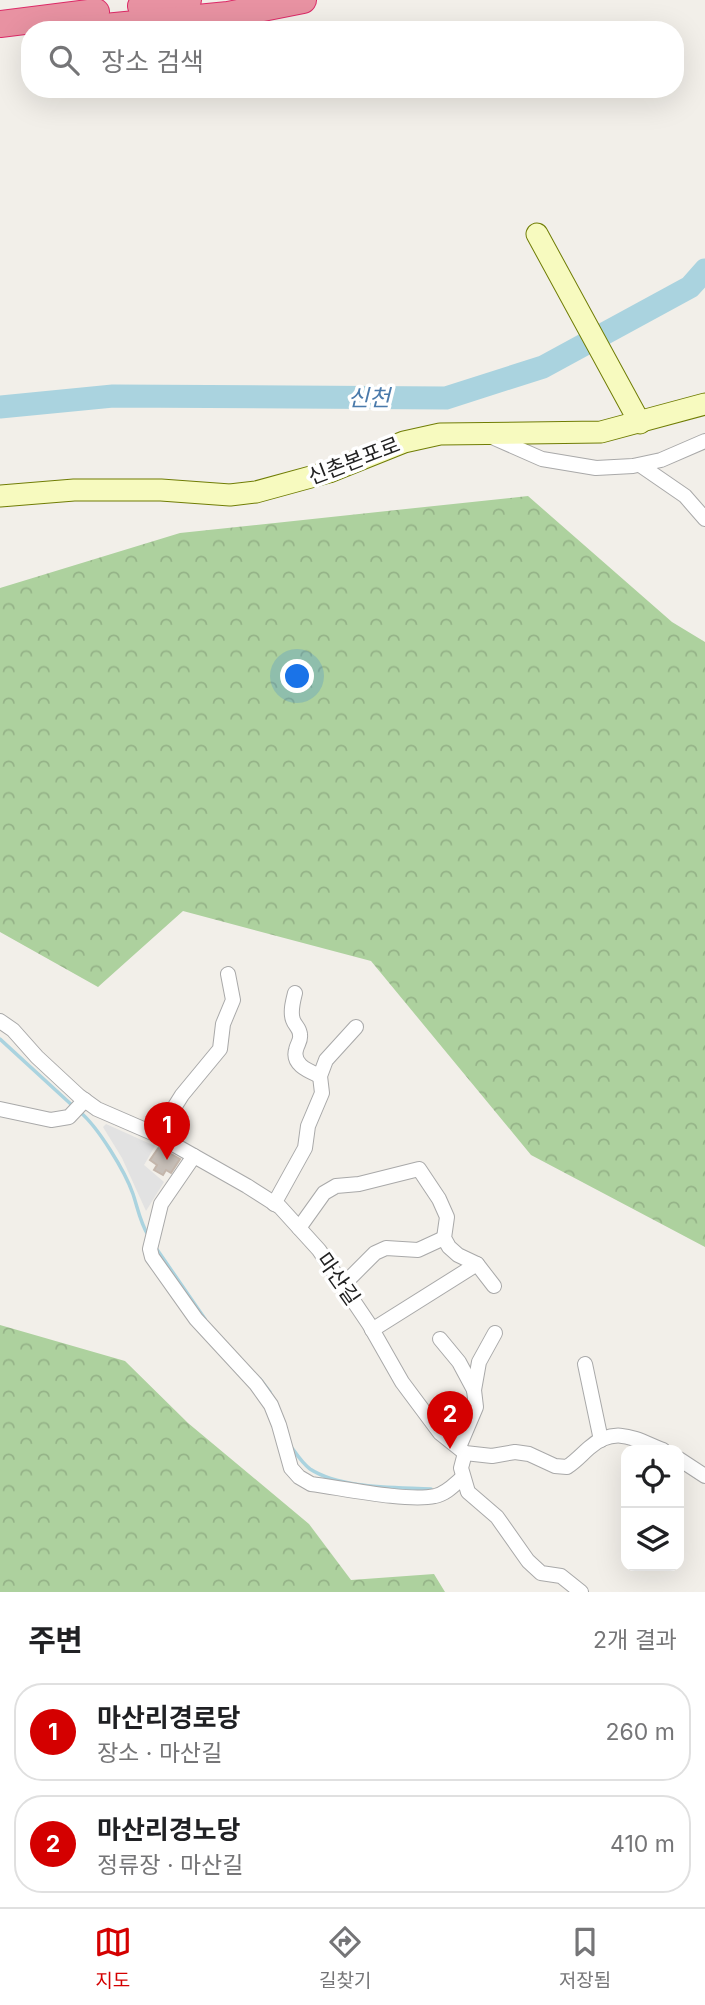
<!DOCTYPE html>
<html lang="ko">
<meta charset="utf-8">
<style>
:root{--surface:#fff;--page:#f6f6f6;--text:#202124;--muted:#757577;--line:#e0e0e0;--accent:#d40000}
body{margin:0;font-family:Inter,"Noto Sans KR",sans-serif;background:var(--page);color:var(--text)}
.controls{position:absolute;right:21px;bottom:21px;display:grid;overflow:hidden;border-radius:14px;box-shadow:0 7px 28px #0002}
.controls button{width:63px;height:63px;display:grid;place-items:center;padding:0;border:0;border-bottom:2px solid var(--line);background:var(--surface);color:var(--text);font:35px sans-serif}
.you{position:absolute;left:298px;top:677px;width:24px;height:24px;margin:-18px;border:5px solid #fff;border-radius:50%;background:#1a73e8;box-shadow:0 0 0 10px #1a73e833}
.badge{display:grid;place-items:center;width:46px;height:46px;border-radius:50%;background:var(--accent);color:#fff;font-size:23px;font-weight:700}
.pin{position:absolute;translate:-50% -58px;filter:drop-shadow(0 2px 4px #0008)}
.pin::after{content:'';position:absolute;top:37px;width:24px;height:21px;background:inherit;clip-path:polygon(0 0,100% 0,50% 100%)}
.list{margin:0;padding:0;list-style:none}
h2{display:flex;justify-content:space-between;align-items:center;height:91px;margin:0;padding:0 28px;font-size:30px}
h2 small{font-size:23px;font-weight:400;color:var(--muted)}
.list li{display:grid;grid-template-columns:46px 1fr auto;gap:21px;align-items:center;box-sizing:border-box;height:98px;margin:0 14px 14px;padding:0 14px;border:2px solid var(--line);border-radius:28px}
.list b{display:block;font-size:26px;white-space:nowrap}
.list p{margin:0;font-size:23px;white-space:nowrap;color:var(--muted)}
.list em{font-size:23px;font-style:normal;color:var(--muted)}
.icon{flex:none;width:38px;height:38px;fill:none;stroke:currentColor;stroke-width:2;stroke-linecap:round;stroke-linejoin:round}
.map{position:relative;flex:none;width:705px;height:1592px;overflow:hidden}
.search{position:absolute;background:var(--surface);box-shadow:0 7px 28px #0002;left:21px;right:21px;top:21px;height:77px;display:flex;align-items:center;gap:18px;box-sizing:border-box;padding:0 24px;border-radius:28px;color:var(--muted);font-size:26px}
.sheet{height:315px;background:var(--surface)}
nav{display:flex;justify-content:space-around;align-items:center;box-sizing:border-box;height:98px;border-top:2px solid var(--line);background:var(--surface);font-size:19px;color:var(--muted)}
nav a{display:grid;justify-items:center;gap:4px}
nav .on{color:var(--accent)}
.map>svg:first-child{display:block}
.forest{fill:url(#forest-crowns)}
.parking{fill:#e2e2e2}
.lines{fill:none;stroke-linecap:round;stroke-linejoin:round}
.stream{stroke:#aad3df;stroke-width:3.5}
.river{stroke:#aad3df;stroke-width:23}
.building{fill:#c7bfb8;stroke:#c4b6ab;stroke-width:2}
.street-casing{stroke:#a9a9a9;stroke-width:16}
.secondary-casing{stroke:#707d05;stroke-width:23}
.highway-casing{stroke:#dc2a67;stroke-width:28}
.street{stroke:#fff;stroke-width:14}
.secondary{stroke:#f7fabf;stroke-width:21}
.highway{stroke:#e892a2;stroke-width:26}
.labels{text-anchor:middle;stroke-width:7;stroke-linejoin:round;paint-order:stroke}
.street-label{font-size:21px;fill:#222;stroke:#fff}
.water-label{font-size:23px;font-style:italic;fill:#4a7aab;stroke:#fff}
</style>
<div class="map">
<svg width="705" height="1592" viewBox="0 0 705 1592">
<defs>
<pattern id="forest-crowns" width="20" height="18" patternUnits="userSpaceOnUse" patternTransform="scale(1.75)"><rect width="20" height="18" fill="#add19e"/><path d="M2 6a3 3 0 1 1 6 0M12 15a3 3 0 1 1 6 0" fill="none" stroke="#95b388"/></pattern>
</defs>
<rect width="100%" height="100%" fill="#f2efe9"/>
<!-- forest -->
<g class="forest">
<polygon points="528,496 672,622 705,642 705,1247 531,1155 371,961 183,911 98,987 0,932 0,588 180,533"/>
<polygon points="0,1325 125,1361 188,1423 309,1524 351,1580 434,1574 445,1592 0,1592"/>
</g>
<!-- parking -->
<polygon class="parking" points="106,1124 155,1146 144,1165 164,1182 146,1211 122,1158 103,1127"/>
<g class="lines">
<!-- stream -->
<g class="stream">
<polyline points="0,1039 74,1107"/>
<path d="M80 1112C98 1127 125 1171 133 1194 138 1209 140 1222 148 1235"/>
<polyline points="156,1248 205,1319"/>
<polyline points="260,1379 270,1392"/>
<path d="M292 1448C297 1455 303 1464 310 1469 341 1489 395 1487 431 1489"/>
</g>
<!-- river -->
<polyline class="river" points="0,407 113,396 446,398 543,367 690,287 705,270"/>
</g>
<!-- building -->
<polygon class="building" points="159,1147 180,1159 171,1173 166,1170 163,1175 154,1170 157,1165 150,1160"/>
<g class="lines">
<defs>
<g id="street">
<polyline points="492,437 542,459 596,468 633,466 661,460 705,441"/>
<polyline points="640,465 685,496 705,519"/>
<path d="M295 993C293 1001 290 1012 293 1020 295 1026 300 1028 300 1035 301 1041 297 1044 296 1050 292 1065 309 1071 320 1076"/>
<path d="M0 1021 13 1030 37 1057 79 1096 97 1109 157 1135 247 1186 280 1207 319 1250 369 1324 402 1382 440 1433 465 1453 492 1456 515 1452 529 1454 555 1466 567 1467C576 1461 581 1455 589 1448 615 1425 635 1439 663 1450"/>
<polyline points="0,1109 51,1120 69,1117 85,1100"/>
<polyline points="157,1135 182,1095 220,1049 223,1024 233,1000 228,974"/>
<path d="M194 1156 161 1204 150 1249 152 1257 196 1319 256 1384 271 1405 279 1425 291 1468 299 1477 311 1484C342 1488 407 1502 435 1496 446 1494 454 1485 462 1478"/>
<polyline points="274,1204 305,1148 308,1126 322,1093 320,1076 326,1060 356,1027"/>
<polyline points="299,1228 324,1193 336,1186 359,1184 419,1169 439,1199 447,1217 444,1238 449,1247 458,1255 477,1264 494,1286"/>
<polyline points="342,1286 375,1253 386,1248 418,1250 444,1238"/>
<polyline points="372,1330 477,1264"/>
<polyline points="440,1339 459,1362 474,1390"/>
<polyline points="585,1364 601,1440"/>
<polyline points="459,1447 476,1407 474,1390 479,1362 495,1333"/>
<polyline points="465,1453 461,1468 468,1492 497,1517 528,1561 541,1573 561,1576 581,1592"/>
<polyline points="679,1459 705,1476"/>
</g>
<g id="secondary">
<polyline points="537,234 640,423"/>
<polyline points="0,496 74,490 161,490 230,495 256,492 329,472 404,442 440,434 601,432 705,404"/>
</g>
<g id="highway">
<polyline points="141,6 188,0"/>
<polyline points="0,24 96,12"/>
<polyline points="74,30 228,15 303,0"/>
</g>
</defs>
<!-- street casing -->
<use href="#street" class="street-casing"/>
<!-- secondary casing -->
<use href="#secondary" class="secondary-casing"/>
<!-- highway casing -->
<use href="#highway" class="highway-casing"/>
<!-- street -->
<use href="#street" class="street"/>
<!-- secondary -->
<use href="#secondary" class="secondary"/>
<!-- highway -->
<use href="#highway" class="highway"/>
</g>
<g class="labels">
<!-- street labels -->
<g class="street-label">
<text transform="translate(354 461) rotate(-21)" y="7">신촌본포로</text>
<text transform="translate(338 1279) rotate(55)" y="7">마산길</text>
</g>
<!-- water labels -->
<g class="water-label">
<text x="369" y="406">신천</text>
</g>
</g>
</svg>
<div class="controls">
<button><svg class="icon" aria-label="locate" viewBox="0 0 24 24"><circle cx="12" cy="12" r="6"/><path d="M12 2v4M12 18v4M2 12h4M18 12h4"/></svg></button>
<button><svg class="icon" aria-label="layers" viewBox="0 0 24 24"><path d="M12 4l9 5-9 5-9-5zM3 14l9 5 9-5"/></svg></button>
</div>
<div class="you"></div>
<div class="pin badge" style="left:167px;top:1160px">1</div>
<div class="pin badge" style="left:450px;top:1449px">2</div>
<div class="search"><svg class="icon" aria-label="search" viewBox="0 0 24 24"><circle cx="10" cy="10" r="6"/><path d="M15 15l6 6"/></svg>장소 검색</div>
</div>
<section class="sheet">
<h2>주변<small>2개 결과</small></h2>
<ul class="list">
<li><span class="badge">1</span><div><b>마산리경로당</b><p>장소 · 마산길</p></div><em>260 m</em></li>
<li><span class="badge">2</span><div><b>마산리경노당</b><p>정류장 · 마산길</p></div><em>410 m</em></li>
</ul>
</section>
<nav>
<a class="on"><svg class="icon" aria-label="map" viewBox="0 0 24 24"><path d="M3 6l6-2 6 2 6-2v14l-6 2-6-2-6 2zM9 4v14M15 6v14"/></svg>지도</a>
<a><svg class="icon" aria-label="directions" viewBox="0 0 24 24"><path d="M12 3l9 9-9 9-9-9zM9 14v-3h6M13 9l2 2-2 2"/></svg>길찾기</a>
<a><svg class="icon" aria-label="saved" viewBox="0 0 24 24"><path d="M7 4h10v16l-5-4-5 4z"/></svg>저장됨</a>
</nav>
